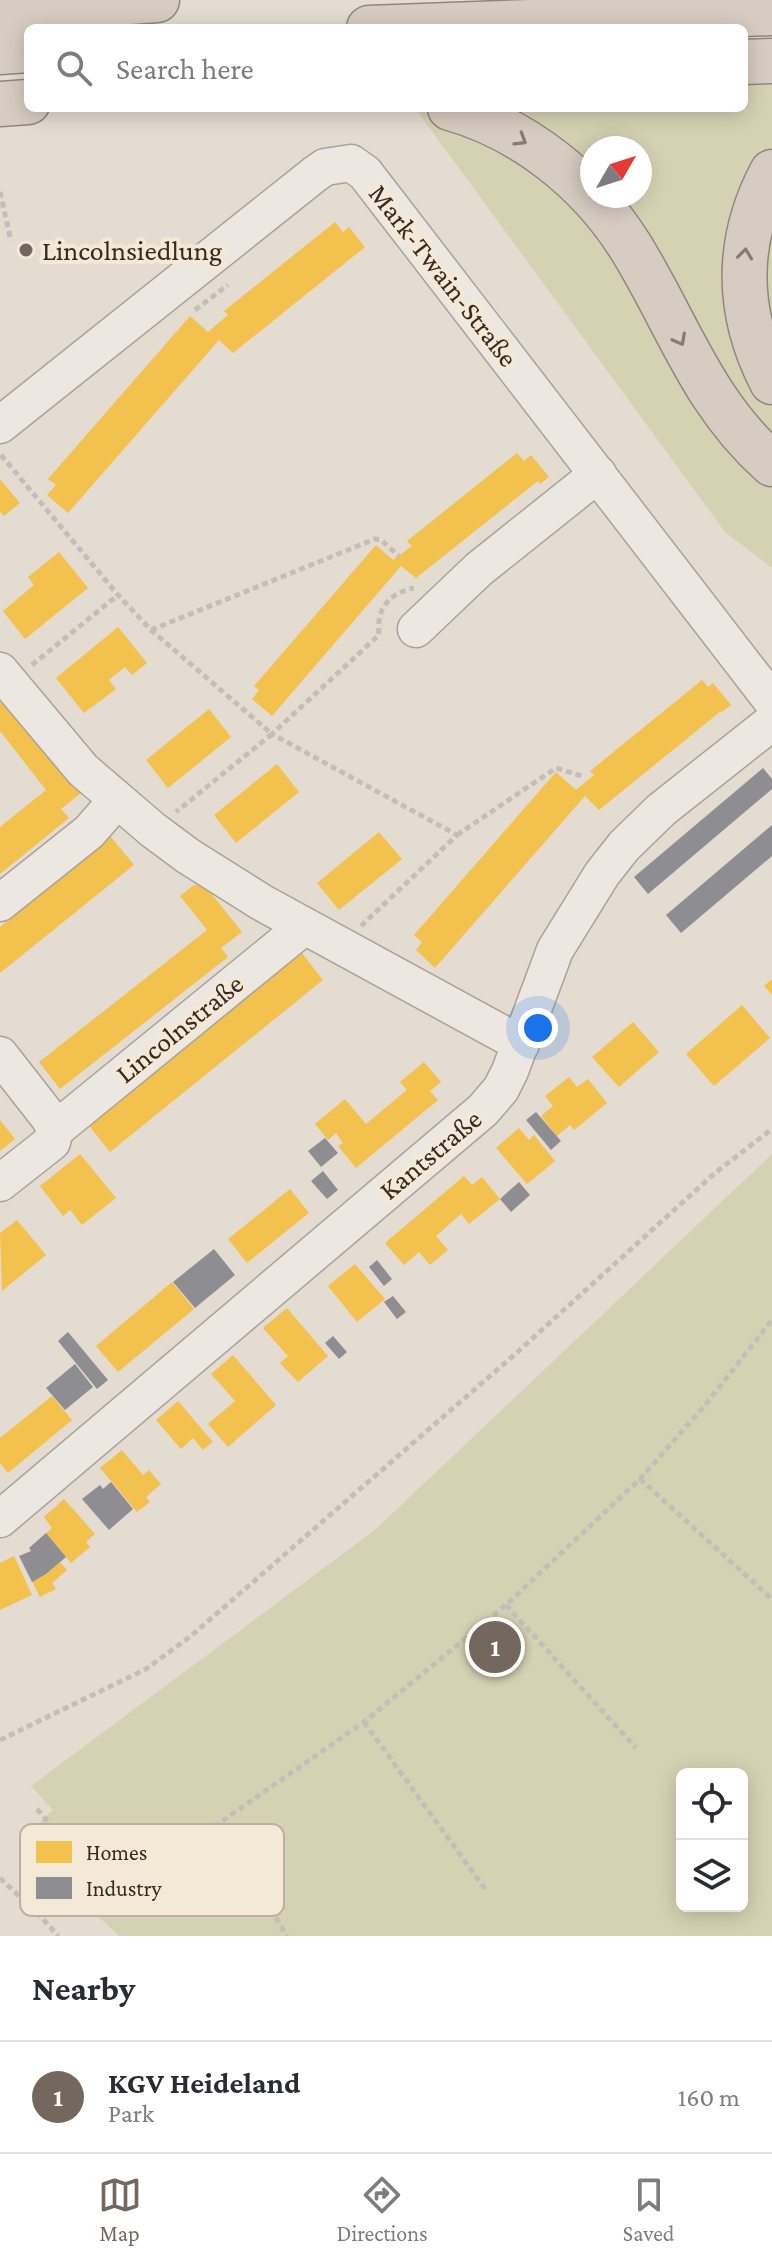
<!DOCTYPE html>
<meta charset="utf-8">
<style>
:root{--surface:#fff;--page:#f7f7f7;--text:#2b2b33;--muted:#7c7c81;--line:#e1e1e2;--accent:#74685e}
body{margin:0;font-family:"Crimson Pro",serif;background:var(--page);color:var(--text)}
.controls{position:absolute;right:24px;bottom:24px;display:grid;overflow:hidden;border-radius:12px;box-shadow:0 4px 20px #0003}
.controls button{width:72px;height:72px;display:grid;place-items:center;padding:0;border:0;border-bottom:2px solid var(--line);background:var(--surface);color:var(--text);font:40px sans-serif}
.compass{position:absolute;left:580px;top:136px;width:72px;height:72px;border-radius:50%;background:var(--surface);box-shadow:0 4px 20px #0003;rotate:51deg}
.you{position:absolute;left:538px;top:1028px;width:28px;height:28px;margin:-20px;border:6px solid #fff;border-radius:50%;background:#1a73e8;box-shadow:0 0 0 12px #1a73e833}
.badge{display:grid;place-items:center;width:52px;height:52px;border-radius:50%;background:var(--accent);color:#fff;font-size:26px;font-weight:700}
.pin{position:absolute;translate:-50% -50%;border:4px solid #fff;box-shadow:0 2px 8px #0006}
.list{margin:0;padding:0;list-style:none}
h2{display:flex;justify-content:space-between;align-items:center;height:104px;margin:0;padding:0 32px;font-size:34px}
h2 small{font-size:26px;font-weight:400;color:var(--muted)}
.list li{display:grid;grid-template-columns:52px 1fr auto;gap:24px;align-items:center;box-sizing:border-box;height:112px;padding:0 32px;border-top:2px solid var(--line)}
.list b{display:block;font-size:30px;white-space:nowrap}
.list p{margin:0;font-size:26px;white-space:nowrap;color:var(--muted)}
.list em{font-size:26px;font-style:normal;color:var(--muted)}
.icon{flex:none;width:44px;height:44px;fill:none;stroke:currentColor;stroke-width:2;stroke-linecap:round;stroke-linejoin:round}
.map{position:relative;flex:none;width:772px;height:1936px;overflow:hidden}
.search{position:absolute;background:var(--surface);box-shadow:0 4px 20px #0003;left:24px;right:24px;top:24px;height:88px;display:flex;align-items:center;gap:20px;box-sizing:border-box;padding:0 28px;border-radius:12px;color:var(--muted);font-size:30px}
.sheet{height:216px;background:var(--surface)}
nav{display:flex;justify-content:space-around;align-items:center;box-sizing:border-box;height:112px;border-top:2px solid var(--line);background:var(--surface);font-size:22px;color:var(--muted)}
nav a{display:grid;justify-items:center;gap:4px}
nav .on{color:var(--accent)}
.map>svg:first-child{display:block}
.green{fill:#d5d2b3;fill-rule:evenodd}
.homes{fill:#f2c14e}
.industry{fill:#8d8d92}
.lines{fill:none;stroke-linecap:round;stroke-linejoin:round}
.minor-casing{stroke:#aaa198;stroke-width:39}
.highway-casing{stroke:#8f877f;stroke-width:47}
.path{stroke:#c5beb8;stroke-width:5;stroke-dasharray:6 4;stroke-linecap:butt}
.minor{stroke:#ece8e1;stroke-width:36}
.highway{stroke:#d7ccc1;stroke-width:44}
.oneway{stroke:#887a71}
.poi-dot{fill:#74685e;stroke:#f4e8d7;stroke-width:3}
.labels{text-anchor:middle;stroke-width:8;stroke-linejoin:round;paint-order:stroke}
.poi-label{font-size:28px;fill:#382921;stroke:#f4e8d7;text-anchor:start}
.street-label{font-size:28px;fill:#382921;stroke:#f4e8d7}
.key{fill:#f4e8d7;stroke:#bcafa0;stroke-width:2}
.key-label{font-size:22px;fill:#382921}
</style>
<div class="map">
<svg width="772" height="1936" viewBox="0 0 772 1936">
<rect width="100%" height="100%" fill="#e4dcd0"/>
<!-- green -->
<g class="green">
<path d="M772 70V568L725 532 415 108H744V72ZM592 148H640V196H592Z"/>
<path d="M772 1154V1936H119L19 1842 53 1810 31 1786 376 1529ZM682 1774H742V1906H682Z"/>
</g>
<!-- homes -->
<g class="homes">
<polygon points="335,222 343,232 349,227 365,247 233,353 219,340 68,513 47,495 56,485 48,479 190,316 208,332 228,315 224,311"/>
<polygon points="517,453 524,461 531,455 549,477 540,484 538,481 416,578 401,566 272,716 252,699 259,690 254,686 376,545 393,560 412,546 407,541"/>
<polygon points="0,479 20,503 4,516 0,511"/>
<polygon points="59,552 88,588 25,639 3,611 34,585 28,577"/>
<polygon points="118,627 147,663 132,675 125,667 109,680 116,689 84,713 56,678"/>
<polygon points="702,680 708,687 713,683 731,705 722,712 721,711 599,810 585,796 435,968 416,950 422,942 414,935 556,772 576,790 594,775 590,771"/>
<polygon points="0,691 81,793 61,809 69,818 0,874 0,827 46,790 0,731"/>
<polygon points="209,709 231,737 168,788 146,760"/>
<polygon points="277,764 299,792 236,843 214,815"/>
<polygon points="379,832 402,859 339,910 317,883"/>
<polygon points="111,837 134,865 0,973 0,927"/>
<polygon points="194,885 205,886 242,932 221,948 228,957 60,1089 39,1062 207,930 180,896"/>
<polygon points="301,952 323,980 110,1152 87,1123"/>
<polygon points="772,979 772,995 764,986"/>
<polygon points="742,1005 770,1038 714,1086 686,1054"/>
<polygon points="633,1022 659,1052 619,1087 592,1057"/>
<polygon points="424,1062 441,1082 430,1091 438,1100 356,1168 338,1146 343,1143 336,1133 328,1140 315,1124 345,1099 366,1124 407,1090 400,1082"/>
<polygon points="569,1077 577,1087 588,1079 607,1103 574,1130 570,1125 557,1136 541,1116 553,1106 545,1096"/>
<polygon points="0,1120 15,1139 0,1151"/>
<polygon points="519,1128 529,1140 534,1135 555,1161 527,1184 496,1148"/>
<polygon points="80,1154 116,1198 82,1225 70,1210 63,1216 40,1186"/>
<polygon points="464,1176 472,1185 482,1177 500,1199 469,1224 461,1214 436,1236 448,1250 430,1265 419,1252 404,1265 385,1243"/>
<polygon points="290,1189 309,1213 247,1263 228,1239"/>
<polygon points="17,1220 46,1255 2,1291 0,1233"/>
<polygon points="355,1264 385,1299 357,1322 328,1286"/>
<polygon points="172,1282 194,1309 118,1372 96,1346"/>
<polygon points="287,1308 328,1356 298,1382 280,1363 288,1356 263,1328"/>
<polygon points="233,1355 276,1405 228,1447 208,1424 235,1401 211,1374"/>
<polygon points="52,1396 72,1420 8,1473 0,1463 0,1438"/>
<polygon points="178,1401 213,1442 203,1450 193,1438 181,1449 156,1420"/>
<polygon points="122,1450 143,1475 149,1470 161,1484 146,1497 150,1502 137,1512 100,1468"/>
<polygon points="64,1499 95,1534 86,1542 90,1547 71,1563 46,1533 52,1528 44,1517"/>
<polygon points="14,1556 32,1595 0,1610 0,1563"/>
<polygon points="60,1562 67,1570 52,1583 56,1589 40,1597 32,1581 46,1574"/>
</g>
<!-- industry -->
<g class="industry">
<polygon points="763,768 772,779 772,789 648,894 634,877"/>
<polygon points="772,825 772,856 681,933 666,915"/>
<polygon points="536,1112 561,1141 551,1150 526,1120"/>
<polygon points="325,1138 338,1153 321,1167 308,1151"/>
<polygon points="323,1171 338,1190 327,1199 311,1181"/>
<polygon points="519,1182 530,1195 511,1212 500,1199"/>
<polygon points="214,1249 235,1275 195,1308 173,1282"/>
<polygon points="377,1260 392,1279 384,1286 369,1267"/>
<polygon points="393,1296 406,1312 397,1319 384,1302"/>
<polygon points="68,1332 108,1380 97,1389 58,1341"/>
<polygon points="333,1336 347,1352 339,1359 325,1343"/>
<polygon points="75,1364 93,1387 65,1410 46,1388"/>
<polygon points="111,1482 133,1509 109,1530 82,1499 100,1485 103,1489"/>
<polygon points="46,1533 66,1557 46,1574 32,1582 19,1556 31,1551 29,1548"/>
</g>
<g class="lines">
<defs>
<g id="minor">
<polyline points="0,425 315,174 325,167 351,163 365,173 772,701"/>
<polyline points="416,629 479,569 598,474"/>
<polyline points="0,671 83,770 153,830 188,856 261,902 521,1044"/>
<polyline points="0,903 89,832 117,800"/>
<polyline points="0,1055 50,1119 55,1130"/>
<polyline points="55,1130 295,934 301,925"/>
<polyline points="0,1183 52,1142 55,1130"/>
<polyline points="0,1519 483,1110 501,1089 510,1071 555,950 602,874 624,846 661,810 772,722"/>
</g>
<g id="highway">
<polyline points="0,11 157,0"/>
<polyline points="369,28 772,13"/>
<polyline points="0,52 28,50"/>
<polyline points="744,62 772,61"/>
<polyline points="0,104 28,102"/>
<path d="M450 108C524 129 589 181 630 246 678 323 701 401 772 464"/>
<path d="M772 172C735 241 736 313 772 382"/>
</g>
</defs>
<!-- minor casing -->
<use href="#minor" class="minor-casing"/>
<!-- highway casing -->
<use href="#highway" class="highway-casing"/>
<!-- path -->
<g class="path">
<polyline points="0,192 11,241"/>
<polyline points="195,310 228,285"/>
<polyline points="1,455 118,595 151,630 272,734 176,812"/>
<polyline points="151,630 375,539 381,540 399,556"/>
<path d="M379 634C376 608 390 593 414 588"/>
<polyline points="32,665 118,595"/>
<polyline points="457,835 556,768 582,776"/>
<polyline points="361,926 457,835 272,734 380,634"/>
<polyline points="640,1479 772,1599"/>
<polyline points="506,1605 636,1748"/>
<polyline points="364,1722 485,1889"/>
<polyline points="0,1740 146,1669 191,1636 513,1356 715,1173 772,1129"/>
<polyline points="37,1809 90,1870 115,1878 139,1873 218,1824 364,1722 506,1605 640,1479 706,1404 772,1320"/>
<polyline points="218,1824 287,1936"/>
<polyline points="0,1878 42,1918 58,1936"/>
</g>
<!-- minor -->
<use href="#minor" class="minor"/>
<!-- highway -->
<use href="#highway" class="highway"/>
</g>
<!-- one-way arrows -->
<defs><path id="oneway-chevron" d="M-2-3.5L2.5 0L-2 3.5" fill="none" stroke-width="1.6" stroke-linecap="round" stroke-linejoin="round" transform="scale(2)"/></defs>
<g class="oneway">
<use href="#oneway-chevron" transform="translate(521 140) rotate(31)"/>
<use href="#oneway-chevron" transform="translate(745 254) rotate(-83)"/>
<use href="#oneway-chevron" transform="translate(680 340) rotate(62)"/>
</g>
<!-- markers -->
<circle class="poi-dot" cx="26" cy="250" r="8"/>
<g class="labels">
<!-- poi labels -->
<g class="poi-label">
<text x="42" y="260">Lincolnsiedlung</text>
</g>
<!-- street labels -->
<g class="street-label">
<text transform="translate(444 275) rotate(52)" y="10">Mark-Twain-Straße</text>
<text transform="translate(179 1028) rotate(-39)" y="10">Lincolnstraße</text>
<text transform="translate(430 1154) rotate(-40)" y="10">Kantstraße</text>
</g>
</g>
<!-- legend -->
<rect x="20" y="1824" width="264" height="92" rx="12" class="key"/>
<rect x="36" y="1841" width="36" height="22" fill="#f2c14e"/>
<rect x="36" y="1877" width="36" height="22" fill="#8d8d92"/>
<g class="key-label">
<text x="86" y="1860">Homes</text>
<text x="86" y="1896">Industry</text>
</g>
</svg>
<div class="controls">
<button><svg class="icon" aria-label="locate" viewBox="0 0 24 24"><circle cx="12" cy="12" r="6"/><path d="M12 2v4M12 18v4M2 12h4M18 12h4"/></svg></button>
<button><svg class="icon" aria-label="layers" viewBox="0 0 24 24"><path d="M12 4l9 5-9 5-9-5zM3 14l9 5 9-5"/></svg></button>
</div>
<svg class="compass" viewBox="-18 -18 36 36"><path d="M0-13l5 13h-10z" fill="#e53935"/><path d="M0 13l5-13h-10z" fill="#7c7c81"/></svg>
<div class="you"></div>
<div class="pin badge" style="left:495px;top:1647px">1</div>
<div class="search"><svg class="icon" aria-label="search" viewBox="0 0 24 24"><circle cx="10" cy="10" r="6"/><path d="M15 15l6 6"/></svg>Search here</div>
</div>
<section class="sheet">
<h2>Nearby<small></small></h2>
<ul class="list">
<li><span class="badge">1</span><div><b>KGV Heideland</b><p>Park</p></div><em>160 m</em></li>
</ul>
</section>
<nav>
<a class="on"><svg class="icon" aria-label="map" viewBox="0 0 24 24"><path d="M3 6l6-2 6 2 6-2v14l-6 2-6-2-6 2zM9 4v14M15 6v14"/></svg>Map</a>
<a><svg class="icon" aria-label="directions" viewBox="0 0 24 24"><path d="M12 3l9 9-9 9-9-9zM9 14v-3h6M13 9l2 2-2 2"/></svg>Directions</a>
<a><svg class="icon" aria-label="saved" viewBox="0 0 24 24"><path d="M7 4h10v16l-5-4-5 4z"/></svg>Saved</a>
</nav>
